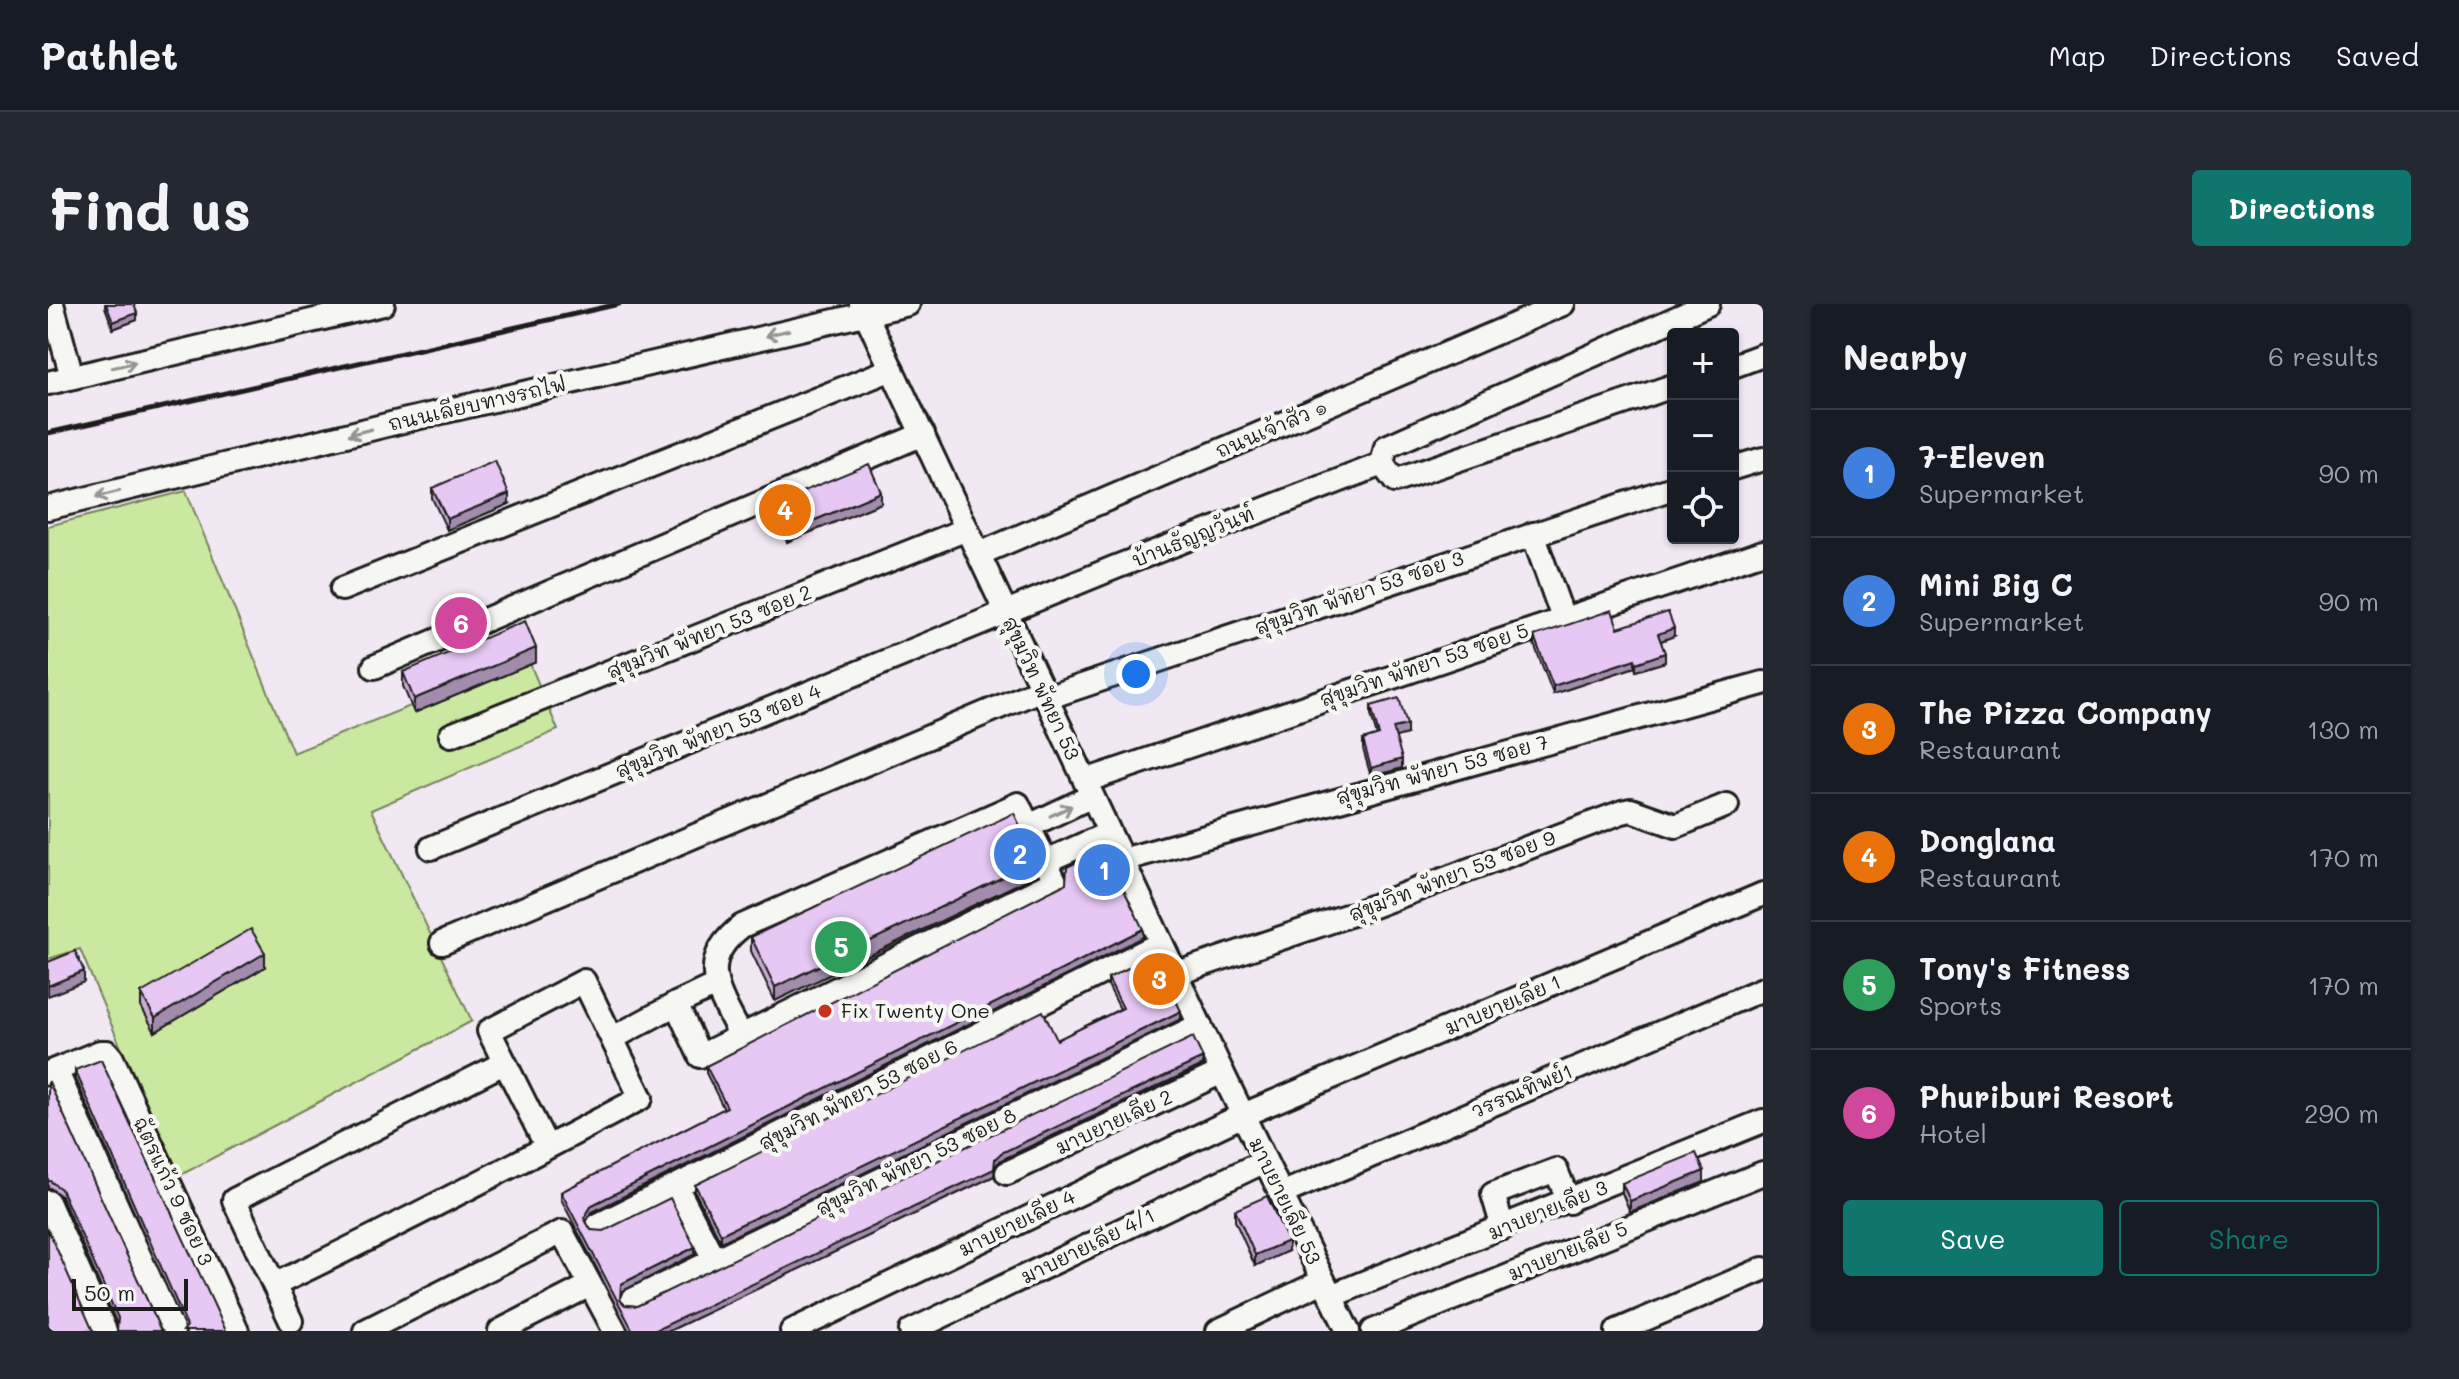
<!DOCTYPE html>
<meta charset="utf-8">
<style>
:root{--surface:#171b24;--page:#242831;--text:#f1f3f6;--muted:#9ea1a6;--line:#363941;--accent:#0f766e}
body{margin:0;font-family:Mali,"Playpen Sans Thai",sans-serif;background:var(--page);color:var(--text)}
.controls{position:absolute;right:24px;top:24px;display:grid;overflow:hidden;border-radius:8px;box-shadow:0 2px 6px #0004}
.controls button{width:72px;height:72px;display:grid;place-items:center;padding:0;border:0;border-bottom:2px solid var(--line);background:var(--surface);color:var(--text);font:40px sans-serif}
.scale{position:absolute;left:24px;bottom:20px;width:116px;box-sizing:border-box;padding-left:8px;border:4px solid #1c1c1c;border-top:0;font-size:22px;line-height:28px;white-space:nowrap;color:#1c1c1c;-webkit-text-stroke:6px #f6f6f2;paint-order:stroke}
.you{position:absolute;left:1088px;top:370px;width:28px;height:28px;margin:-20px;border:6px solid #fff;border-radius:50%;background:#1a73e8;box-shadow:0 0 0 12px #1a73e833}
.badge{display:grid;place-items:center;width:52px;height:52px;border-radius:50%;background:var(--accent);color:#fff;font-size:26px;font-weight:700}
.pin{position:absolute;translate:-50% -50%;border:4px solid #fff;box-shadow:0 2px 8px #0006}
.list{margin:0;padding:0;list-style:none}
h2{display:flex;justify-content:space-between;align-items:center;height:104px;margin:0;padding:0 32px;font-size:34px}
h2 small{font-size:26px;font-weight:400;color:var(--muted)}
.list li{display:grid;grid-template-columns:52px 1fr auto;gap:24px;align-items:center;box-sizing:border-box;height:128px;padding:0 32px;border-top:2px solid var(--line)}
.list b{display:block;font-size:30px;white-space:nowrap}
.list p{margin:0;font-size:26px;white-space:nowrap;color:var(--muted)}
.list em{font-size:26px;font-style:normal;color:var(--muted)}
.actions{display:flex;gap:16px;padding:24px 32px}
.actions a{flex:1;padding:18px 0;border:2px solid var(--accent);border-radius:8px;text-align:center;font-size:28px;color:var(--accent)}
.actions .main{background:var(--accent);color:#fff}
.icon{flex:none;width:44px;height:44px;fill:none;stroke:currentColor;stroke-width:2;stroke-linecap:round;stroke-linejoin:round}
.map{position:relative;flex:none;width:1715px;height:1027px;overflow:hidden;border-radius:8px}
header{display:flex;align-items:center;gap:48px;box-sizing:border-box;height:112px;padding:0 40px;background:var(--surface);border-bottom:2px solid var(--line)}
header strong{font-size:38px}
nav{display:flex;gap:44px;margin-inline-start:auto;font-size:28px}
.intro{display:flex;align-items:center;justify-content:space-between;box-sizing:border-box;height:192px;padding:0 48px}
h1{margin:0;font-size:56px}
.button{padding:20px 36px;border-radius:8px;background:var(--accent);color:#fff;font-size:28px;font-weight:700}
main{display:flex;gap:48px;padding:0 48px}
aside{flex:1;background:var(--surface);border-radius:8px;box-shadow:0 2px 6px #0004}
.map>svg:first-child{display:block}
.green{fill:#cbe8a0;stroke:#74825e;stroke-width:2}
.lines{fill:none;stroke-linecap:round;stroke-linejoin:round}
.minor-casing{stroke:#1c1c1c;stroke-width:28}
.minor{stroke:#f6f6f2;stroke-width:22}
.rail{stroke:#1c1c1c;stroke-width:5}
.wall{fill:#c7acd3;stroke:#1c1c1c;stroke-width:2}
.shaded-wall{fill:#a28cac;stroke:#1c1c1c;stroke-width:2}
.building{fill:#e7c8f5;stroke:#1c1c1c;stroke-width:2}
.oneway{stroke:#949492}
.poi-dot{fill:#c8321e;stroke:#f6f6f2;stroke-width:3}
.labels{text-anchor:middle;stroke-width:8;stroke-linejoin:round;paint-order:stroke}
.street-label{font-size:20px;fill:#1c1c1c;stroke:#f6f6f2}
.poi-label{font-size:20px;fill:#1c1c1c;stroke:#f6f6f2;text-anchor:start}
</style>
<header>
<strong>Pathlet</strong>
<nav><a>Map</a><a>Directions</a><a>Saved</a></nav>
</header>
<div class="intro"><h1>Find us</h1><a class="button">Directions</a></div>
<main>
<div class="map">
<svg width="1715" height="1027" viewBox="0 0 1715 1027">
<rect width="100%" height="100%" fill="#f2e8f3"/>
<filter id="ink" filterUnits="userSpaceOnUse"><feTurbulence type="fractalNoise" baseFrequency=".0125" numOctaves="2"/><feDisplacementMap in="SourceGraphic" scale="16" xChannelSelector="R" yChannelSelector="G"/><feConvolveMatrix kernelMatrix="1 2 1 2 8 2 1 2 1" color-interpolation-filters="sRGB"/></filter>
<g filter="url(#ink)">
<!-- green -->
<polygon class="green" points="138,187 245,449 480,355 510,426 323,506 424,717 127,874 32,645 0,655 0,222"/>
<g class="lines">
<defs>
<g id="minor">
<polyline points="4,0 24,73"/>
<polyline points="813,0 1174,768 1300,1027"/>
<polyline points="1685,62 1715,51"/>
<polyline points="0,79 335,0"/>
<polyline points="1334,160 1338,143 1660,0"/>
<polyline points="1334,160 1347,177 1625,82"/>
<polyline points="1685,164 1715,155"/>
<polyline points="0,204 355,117 860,0"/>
<polyline points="1485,230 1515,314"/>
<polyline points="931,250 1515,0"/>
<polyline points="294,285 844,65"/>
<polyline points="326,363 875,130"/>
<polyline points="998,394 1625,184"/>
<polyline points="403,431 919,225"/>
<polyline points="1037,477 1715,248"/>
<polyline points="981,522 1044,492"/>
<polyline points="383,544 1068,263 1334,160"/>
<polyline points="1074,556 1715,379"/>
<polyline points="998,557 1061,529"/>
<polyline points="394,639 994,385"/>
<polyline points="1127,670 1307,609 1574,508 1583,506 1628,522 1679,501"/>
<path d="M668 681 628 700 652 752 693 732 1007 577 970 500 694 622C646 658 672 690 693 732"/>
<polyline points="565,734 628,700"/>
<polyline points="8,766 125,1027"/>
<polyline points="0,769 52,748 59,748 64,754 189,1027"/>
<polyline points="959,869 1174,768"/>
<polyline points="628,882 666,955"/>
<polyline points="1233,890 1715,685"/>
<polyline points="0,898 57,1027"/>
<polyline points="550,921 1113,639"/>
<polyline points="1455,924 1445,890 1508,866 1521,898"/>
<path d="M226 981C350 922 472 858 593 794L536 677 441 727 499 843"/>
<polyline points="1283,992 1715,817"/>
<polyline points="584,996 1152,721"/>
<polyline points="243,1017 186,896 456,759"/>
<polyline points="317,1027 514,928 567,1027"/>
<polyline points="452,1027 542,981"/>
<polyline points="744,1027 1195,811 1715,590"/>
<polyline points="863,1027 1217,857"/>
<polyline points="1170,1027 1275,977"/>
<polyline points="1325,1027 1715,869"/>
<polyline points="1569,1027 1715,965"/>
</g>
</defs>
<!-- minor casing -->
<use href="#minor" class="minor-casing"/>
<!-- minor -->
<use href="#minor" class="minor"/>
<!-- rail -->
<polyline class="rail" points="0,129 571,0"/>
</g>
<!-- wall -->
<g class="wall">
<polygon points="57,0 86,0 89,16 65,25 57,3"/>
<polygon points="384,184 461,200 399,226 384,194"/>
<polygon points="727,199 833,199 739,238 727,210"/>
<polygon points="1570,324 1626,332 1613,337 1617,358 1588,367 1587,363 1505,390 1486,340 1486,332"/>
<polygon points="488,358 366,409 355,382 355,368"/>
<polygon points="1323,402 1359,430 1347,433 1354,464 1323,473 1315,445 1315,436 1329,432 1323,411"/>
<polygon points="988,571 727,697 703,647 703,633"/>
<polygon points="1095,633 544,908 538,918 543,926 647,950 573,988 572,996 577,1001 589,1002 1155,761 953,856 947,862 946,872 621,1027 581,1027 513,895 513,888 676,805 658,769 658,762"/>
<polygon points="217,663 107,728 93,703 93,689"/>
<polygon points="1060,674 1133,715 673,938 647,888 647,881 1009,736 1072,705 1060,681"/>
<polygon points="27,766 178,1027 137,1025 27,773"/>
<polygon points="0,779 112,1025 69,1020 13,892 2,884 0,885"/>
<polygon points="1656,878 1582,908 1574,889 1574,879"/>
<polygon points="1187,906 1240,947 1207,962 1187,917"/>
</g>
<!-- shaded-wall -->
<g class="shaded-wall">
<polygon points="89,9 89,16 65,25 65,18"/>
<polygon points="833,188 833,199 739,238 739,228"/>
<polygon points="461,190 461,200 399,226 399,215"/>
<polygon points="1626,324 1626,332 1610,338 1610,330"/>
<polygon points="488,344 488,358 366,409 366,395"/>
<polygon points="1617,349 1617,358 1588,367 1588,359"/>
<polygon points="1587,355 1587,363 1505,390 1505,382"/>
<polygon points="1359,421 1359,430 1345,434 1345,424"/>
<polygon points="1354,455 1354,464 1323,473 1323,464"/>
<polygon points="988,557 988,571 727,697 727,683"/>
<polygon points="1095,625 1095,633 544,908 536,921 536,914 544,901"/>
<polygon points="217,649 217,663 107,728 107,714"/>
<polygon points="36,667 36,678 0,692 0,682"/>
<polygon points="1133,707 1133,715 673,938 673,930"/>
<polygon points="1155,754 1155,761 953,856 947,862 946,872 621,1027 606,1027 953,849"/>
<polygon points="1656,867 1656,878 1582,908 1582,897"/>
<polygon points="1240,937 1240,947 1207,962 1207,951"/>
<polygon points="647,943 647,950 573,988 572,1003 573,980"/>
</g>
<!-- building -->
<g class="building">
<polygon points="58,0 86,0 89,9 65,18"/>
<polygon points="447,157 461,190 399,215 384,184"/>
<polygon points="821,160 833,188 739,228 727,199"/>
<polygon points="1564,306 1570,324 1620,308 1626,324 1610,330 1617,349 1588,359 1587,355 1505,382 1486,332"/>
<polygon points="477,317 488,344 366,395 355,368"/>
<polygon points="1351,394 1359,421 1345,424 1354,455 1323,464 1315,436 1331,431 1323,402"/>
<polygon points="966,509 988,557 727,683 703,633"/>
<polygon points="1056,545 1095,625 544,901 536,914 543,926 556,927 622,894 647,943 573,980 572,996 577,1001 589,1002 1145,733 1155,754 953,849 947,855 946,865 606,1027 585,1027 513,888 679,803 658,762 1013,582 1018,579 1019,563"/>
<polygon points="203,625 217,649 107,714 93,689"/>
<polygon points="27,647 36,667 0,682 0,658"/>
<polygon points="1106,651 1133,707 673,930 647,881 995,707 1009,736 1075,704 1060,674"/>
<polygon points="53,756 178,1027 135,1027 139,1022 27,766"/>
<polygon points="1,778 112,1025 114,1027 69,1027 70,1014 13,885 2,877 0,877 0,779"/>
<polygon points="1648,849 1656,867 1582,897 1574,879"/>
<polygon points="1219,892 1240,937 1207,951 1187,906"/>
<polygon points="0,925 44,1025 46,1027 0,1027"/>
</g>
<!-- one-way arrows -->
<defs><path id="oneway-shaft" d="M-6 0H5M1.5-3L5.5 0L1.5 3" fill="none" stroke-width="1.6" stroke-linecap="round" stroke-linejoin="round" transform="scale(2)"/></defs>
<g class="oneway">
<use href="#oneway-shaft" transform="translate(729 29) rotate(167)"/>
<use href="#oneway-shaft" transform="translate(76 61) rotate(-13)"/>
<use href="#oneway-shaft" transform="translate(312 128) rotate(166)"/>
<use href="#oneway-shaft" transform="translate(60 190) rotate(166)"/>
<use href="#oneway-shaft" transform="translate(1013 507) rotate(-25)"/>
</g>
</g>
<!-- markers -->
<circle class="poi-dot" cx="777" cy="707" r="8"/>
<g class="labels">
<!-- street labels -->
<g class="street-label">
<text transform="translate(429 100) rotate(-13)" y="7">ถนนเลียบทางรถไฟ</text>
<text transform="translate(1223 125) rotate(-23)" y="7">ถนนเจ้าสัว ๑</text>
<text transform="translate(1145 233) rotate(-22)" y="7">บ้านธัญญวันท์</text>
<text transform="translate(1311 289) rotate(-19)" y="7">สุขุมวิท พัทยา 53 ซอย 3</text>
<text transform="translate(661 328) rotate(-22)" y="7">สุขุมวิท พัทยา 53 ซอย 2</text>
<text transform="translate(1376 361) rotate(-19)" y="7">สุขุมวิท พัทยา 53 ซอย 5</text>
<text transform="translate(993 384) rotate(65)" y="7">สุขุมวิท พัทยา 53</text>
<text transform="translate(670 427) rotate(-22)" y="7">สุขุมวิท พัทยา 53 ซอย 4</text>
<text transform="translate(1394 466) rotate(-15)" y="7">สุขุมวิท พัทยา 53 ซอย 7</text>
<text transform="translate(1404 572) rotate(-21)" y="7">สุขุมวิท พัทยา 53 ซอย 9</text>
<text transform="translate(1455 701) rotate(-23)" y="7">มาบยายเลีย 1</text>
<text transform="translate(1474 787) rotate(-23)" y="7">วรรณทิพย์1</text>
<text transform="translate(810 791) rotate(-27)" y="7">สุขุมวิท พัทยา 53 ซอย 6</text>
<text transform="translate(1066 818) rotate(-25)" y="7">มาบยายเลีย 2</text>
<text transform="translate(868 858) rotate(-26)" y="7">สุขุมวิท พัทยา 53 ซอย 8</text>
<text transform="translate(125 887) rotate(65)" y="7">ฉัตรแก้ว 9 ซอย 3</text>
<text transform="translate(1237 897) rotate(64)" y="7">มาบยายเลีย 53</text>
<text transform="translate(1500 906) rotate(-22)" y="7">มาบยายเลีย 3</text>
<text transform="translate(969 919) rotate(-26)" y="7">มาบยายเลีย 4</text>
<text transform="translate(1040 942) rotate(-26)" y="7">มาบยายเลีย 4/1</text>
<text transform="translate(1520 947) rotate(-22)" y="7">มาบยายเลีย 5</text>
</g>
<!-- poi labels -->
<g class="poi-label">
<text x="793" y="714">Fix Twenty One</text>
</g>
</g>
</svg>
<div class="controls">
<button>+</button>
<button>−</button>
<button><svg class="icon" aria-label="locate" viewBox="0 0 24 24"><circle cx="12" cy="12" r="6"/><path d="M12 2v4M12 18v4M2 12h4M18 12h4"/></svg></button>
</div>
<div class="scale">50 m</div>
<div class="you"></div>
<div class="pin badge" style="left:1056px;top:566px;background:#3f7fe0">1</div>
<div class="pin badge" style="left:972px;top:550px;background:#3f7fe0">2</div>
<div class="pin badge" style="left:1111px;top:675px;background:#e8710a">3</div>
<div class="pin badge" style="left:737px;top:206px;background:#e8710a">4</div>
<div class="pin badge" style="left:793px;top:643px;background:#2e9e5b">5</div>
<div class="pin badge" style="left:413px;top:319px;background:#d1479c">6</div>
</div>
<aside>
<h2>Nearby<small>6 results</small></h2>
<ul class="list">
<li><span class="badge" style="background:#3f7fe0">1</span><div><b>7-Eleven</b><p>Supermarket</p></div><em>90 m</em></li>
<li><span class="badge" style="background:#3f7fe0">2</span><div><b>Mini Big C</b><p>Supermarket</p></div><em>90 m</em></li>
<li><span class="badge" style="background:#e8710a">3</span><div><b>The Pizza Company</b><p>Restaurant</p></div><em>130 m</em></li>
<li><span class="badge" style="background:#e8710a">4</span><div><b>Donglana</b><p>Restaurant</p></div><em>170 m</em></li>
<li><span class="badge" style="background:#2e9e5b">5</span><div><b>Tony's Fitness</b><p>Sports</p></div><em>170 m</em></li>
<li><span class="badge" style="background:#d1479c">6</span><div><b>Phuriburi Resort</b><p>Hotel</p></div><em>290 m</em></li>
</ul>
<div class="actions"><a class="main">Save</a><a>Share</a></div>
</aside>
</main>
